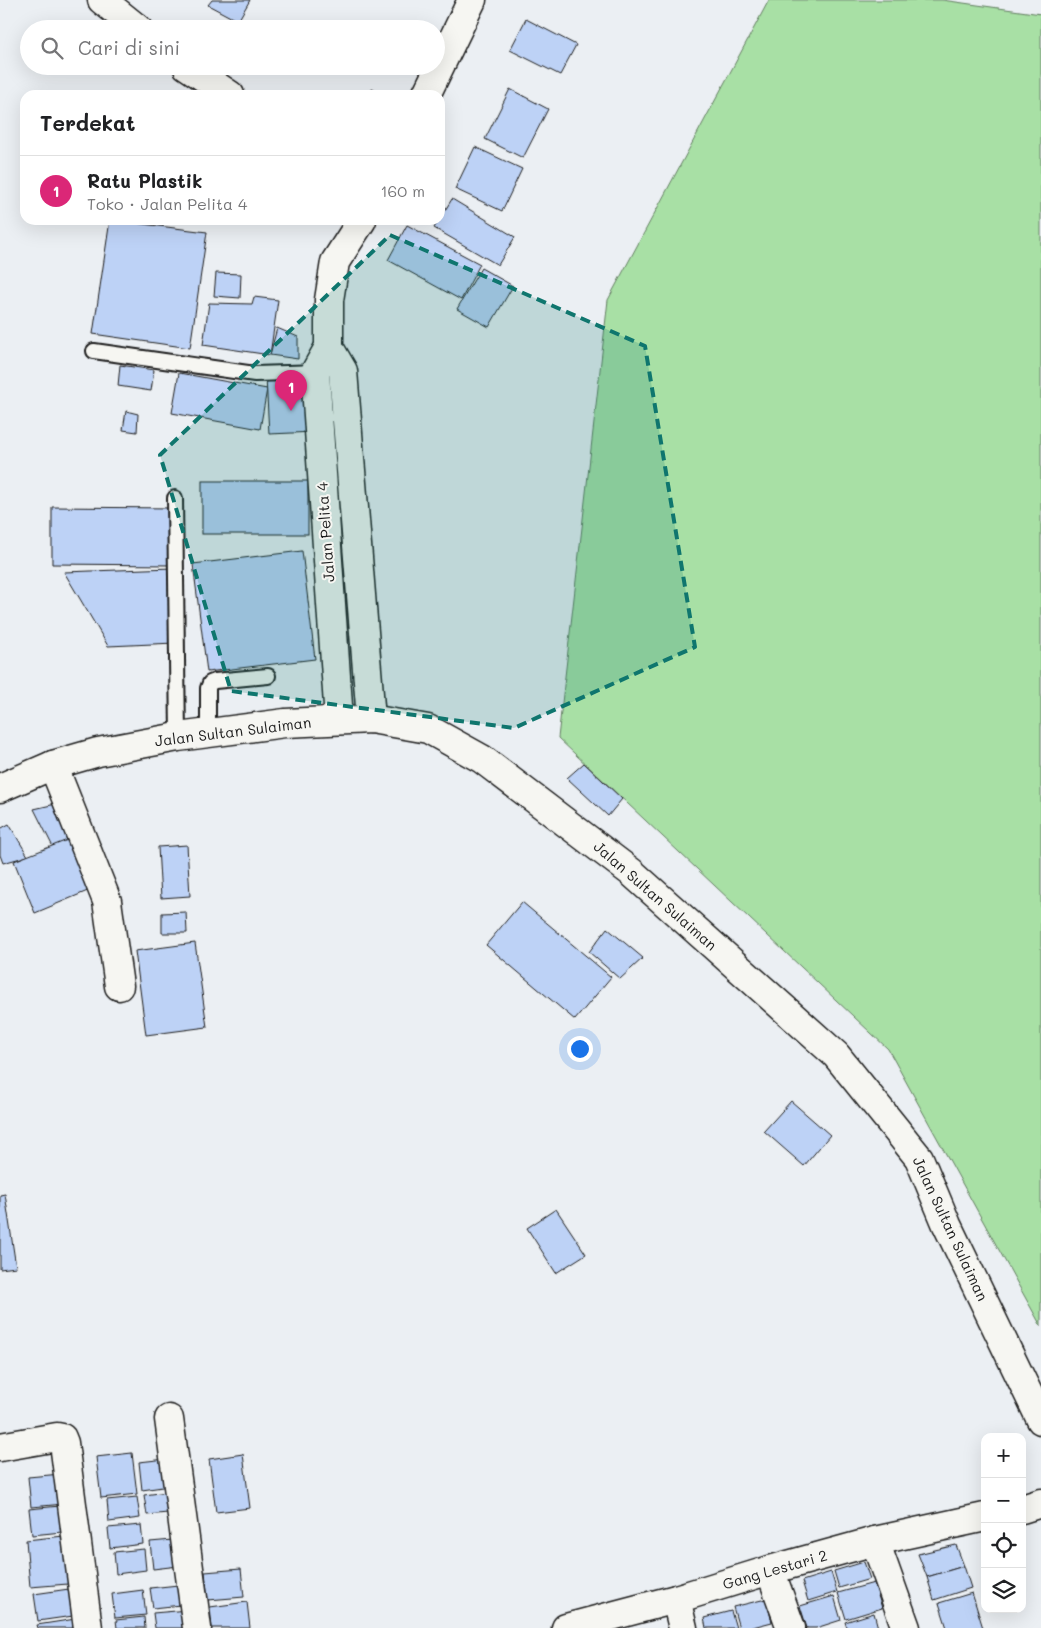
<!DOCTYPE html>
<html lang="id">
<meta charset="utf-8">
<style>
:root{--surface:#fff;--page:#f2f2f2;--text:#202124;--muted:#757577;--line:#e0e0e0;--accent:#db2777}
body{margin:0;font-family:Mali,sans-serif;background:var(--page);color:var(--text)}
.controls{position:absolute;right:15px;bottom:15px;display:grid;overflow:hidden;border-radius:10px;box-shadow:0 5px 20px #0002}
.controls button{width:45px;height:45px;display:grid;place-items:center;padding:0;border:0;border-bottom:1px solid var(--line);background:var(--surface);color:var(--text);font:25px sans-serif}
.you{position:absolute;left:579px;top:1048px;width:18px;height:18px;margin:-12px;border:4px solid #fff;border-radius:50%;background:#1a73e8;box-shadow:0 0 0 8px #1a73e833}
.badge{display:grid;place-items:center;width:32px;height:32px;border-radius:50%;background:var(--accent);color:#fff;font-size:16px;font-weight:700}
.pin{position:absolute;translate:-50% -41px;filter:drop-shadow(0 1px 2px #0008)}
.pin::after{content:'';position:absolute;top:26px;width:18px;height:15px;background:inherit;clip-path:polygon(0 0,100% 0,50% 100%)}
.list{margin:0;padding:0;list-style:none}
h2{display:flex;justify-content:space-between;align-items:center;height:65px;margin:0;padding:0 20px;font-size:21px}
h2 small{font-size:16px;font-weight:400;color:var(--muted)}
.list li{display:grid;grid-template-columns:32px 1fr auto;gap:15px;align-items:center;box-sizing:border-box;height:70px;padding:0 20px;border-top:1px solid var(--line)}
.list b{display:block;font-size:19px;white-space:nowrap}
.list p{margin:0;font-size:16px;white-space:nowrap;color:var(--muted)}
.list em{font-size:16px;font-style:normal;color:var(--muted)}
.icon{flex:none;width:28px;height:28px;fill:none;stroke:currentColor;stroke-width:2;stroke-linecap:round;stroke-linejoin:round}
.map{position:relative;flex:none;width:1041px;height:1628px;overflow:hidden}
.search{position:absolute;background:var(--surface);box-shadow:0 5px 20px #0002;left:20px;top:20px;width:425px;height:55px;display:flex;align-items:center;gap:12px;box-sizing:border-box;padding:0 18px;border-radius:28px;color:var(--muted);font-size:19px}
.panel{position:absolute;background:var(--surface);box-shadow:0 5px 20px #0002;left:20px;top:90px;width:425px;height:135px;border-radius:15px}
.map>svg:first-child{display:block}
.green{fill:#a8e0a5;stroke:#627e60}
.building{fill:#bdd2f6;stroke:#1c1c1c}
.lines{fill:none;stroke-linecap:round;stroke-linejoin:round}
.service-casing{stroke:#1c1c1c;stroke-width:18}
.minor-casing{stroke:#1c1c1c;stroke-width:31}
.tertiary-casing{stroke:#1c1c1c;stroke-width:31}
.secondary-casing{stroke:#1c1c1c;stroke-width:31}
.service{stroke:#f6f6f2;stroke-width:14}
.minor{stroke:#f6f6f2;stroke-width:28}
.tertiary{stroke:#f6f6f2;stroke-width:28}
.secondary{stroke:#f6f6f2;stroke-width:28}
.marked{fill:#0f766e;fill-opacity:0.2;stroke:#0f766e;stroke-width:4;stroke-dasharray:10 6;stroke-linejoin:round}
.labels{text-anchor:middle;stroke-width:4;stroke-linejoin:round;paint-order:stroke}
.street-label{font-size:15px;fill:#1c1c1c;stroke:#f6f6f2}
</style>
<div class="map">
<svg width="1041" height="1628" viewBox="0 0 1041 1628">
<rect width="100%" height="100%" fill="#ebeff3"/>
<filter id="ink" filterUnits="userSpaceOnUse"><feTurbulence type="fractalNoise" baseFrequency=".02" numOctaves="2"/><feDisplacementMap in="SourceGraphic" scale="10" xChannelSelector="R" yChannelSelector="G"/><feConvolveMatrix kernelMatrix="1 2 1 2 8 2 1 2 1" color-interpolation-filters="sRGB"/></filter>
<g filter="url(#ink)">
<!-- green -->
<polygon class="green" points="769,0 942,0 1041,14 1041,1326 888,1049 558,738 608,300"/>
<!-- building -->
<g class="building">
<polygon points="212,0 250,0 238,21 208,5"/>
<polygon points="526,19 576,45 560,75 510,50"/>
<polygon points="372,89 384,95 369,95"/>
<polygon points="510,89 548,109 523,158 485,139"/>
<polygon points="475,147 522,169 502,211 455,189"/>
<polygon points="452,199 515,237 498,265 434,228"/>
<polygon points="110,220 207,232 190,348 93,334"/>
<polygon points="407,225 480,264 461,300 388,260"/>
<polygon points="481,268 513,286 489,327 457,309"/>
<polygon points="216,273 241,274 240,298 214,296"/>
<polygon points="254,297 278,300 270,355 203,345 209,303 252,304"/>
<polygon points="277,328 298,337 298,359 270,355"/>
<polygon points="120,365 154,370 151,391 118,386"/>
<polygon points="179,373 267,389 260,429 172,413"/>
<polygon points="312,375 315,432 269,434 266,377"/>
<polygon points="126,411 138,414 137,432 123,430"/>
<rect x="202" y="481" width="106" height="53"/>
<polygon points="52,507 173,508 172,565 52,564"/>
<polygon points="302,551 315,659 207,672 193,564"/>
<polygon points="172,568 175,643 108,646 64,572"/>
<polygon points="584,763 622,799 608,816 567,778"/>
<polygon points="60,803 77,837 54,849 34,809"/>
<polygon points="9,824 28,856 3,863 0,855 0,829"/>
<polygon points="70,839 90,890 35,913 14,861"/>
<polygon points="187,845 190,896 161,898 158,847"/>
<polygon points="522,902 611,977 575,1020 486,945"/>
<polygon points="186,912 187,933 162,933 162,913"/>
<polygon points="607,928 643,958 620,979 589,952"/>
<polygon points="195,943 207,1027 146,1035 135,951"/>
<polygon points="791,1101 830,1135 804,1166 764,1131"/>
<polygon points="5,1194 16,1267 0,1269 0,1195"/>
<polygon points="556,1209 586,1254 556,1273 527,1228"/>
<polygon points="132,1453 137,1494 101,1498 96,1457"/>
<polygon points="243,1454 250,1508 216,1512 209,1459"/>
<polygon points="166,1459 169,1486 142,1490 139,1462"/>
<polygon points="61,1474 64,1504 31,1507 28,1477"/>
<polygon points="175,1491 178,1512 147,1515 144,1495"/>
<polygon points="137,1497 140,1518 109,1522 107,1500"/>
<polygon points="60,1506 62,1532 32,1535 29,1509"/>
<polygon points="141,1525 143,1544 110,1548 108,1528"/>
<polygon points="64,1536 68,1584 30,1587 26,1540"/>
<polygon points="184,1539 187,1565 153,1569 150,1542"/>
<polygon points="956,1545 964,1566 927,1577 918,1554"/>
<polygon points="144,1549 146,1570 116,1574 114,1552"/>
<polygon points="864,1562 870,1579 839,1588 834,1571"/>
<polygon points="964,1566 971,1588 934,1600 927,1577"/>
<polygon points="241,1569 244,1597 208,1600 205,1572"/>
<polygon points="831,1572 837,1592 808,1601 802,1581"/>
<polygon points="874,1583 882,1608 846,1619 838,1593"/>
<polygon points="188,1584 191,1604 153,1608 150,1588"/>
<polygon points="69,1589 73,1616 38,1621 34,1594"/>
<polygon points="143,1590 146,1615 115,1618 112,1594"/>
<polygon points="972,1593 983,1628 947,1628 939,1603"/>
<polygon points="834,1596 841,1620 816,1628 807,1628 800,1606"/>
<polygon points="766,1599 772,1622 749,1628 739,1628 733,1607"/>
<polygon points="247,1602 250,1628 212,1628 210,1607"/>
<polygon points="188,1610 191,1628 155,1628 153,1613"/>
<polygon points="731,1611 736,1628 706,1628 704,1618"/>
<polygon points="874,1613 878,1628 847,1628 845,1622"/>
<polygon points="144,1617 145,1628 117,1628 116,1620"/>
<polygon points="82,1618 84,1628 38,1628 37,1625"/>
</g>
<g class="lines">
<defs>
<g id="service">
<polyline points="94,351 255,374 319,372"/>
<polyline points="175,498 178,737"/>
<polyline points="208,733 208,688 210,683 215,681 268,676"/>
</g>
<g id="minor">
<polyline points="102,0 138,29"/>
<polyline points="187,66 230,95"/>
<polyline points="53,765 107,901 119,986"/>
<polyline points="169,1419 197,1628"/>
<polyline points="0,1447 57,1437 62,1438 64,1443 88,1628"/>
<polyline points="1022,1509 1041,1503"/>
<polyline points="875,1541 906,1628"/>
<polyline points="770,1570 791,1628"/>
<polyline points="676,1599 683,1628"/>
<polyline points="566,1628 676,1599 770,1570 875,1541 985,1517"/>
</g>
<g id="tertiary">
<polyline points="426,95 472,0"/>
<polyline points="362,220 335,262 329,300 329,347 343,371 371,719"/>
<polyline points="329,347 315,372 339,720"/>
</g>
<polyline id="secondary" points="0,788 53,765 98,752 178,737 285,723 371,719 428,729 482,759 631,872 836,1055 919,1158 947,1225 1041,1420"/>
</defs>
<!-- service casing -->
<use href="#service" class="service-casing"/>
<!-- minor casing -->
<use href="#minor" class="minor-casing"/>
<!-- tertiary casing -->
<use href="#tertiary" class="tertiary-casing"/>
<!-- secondary casing -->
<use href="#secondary" class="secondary-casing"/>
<!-- service -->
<use href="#service" class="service"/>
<!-- minor -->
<use href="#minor" class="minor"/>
<!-- tertiary -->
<use href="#tertiary" class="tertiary"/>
<!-- secondary -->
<use href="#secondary" class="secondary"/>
</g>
</g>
<!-- marked area -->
<path class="marked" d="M390 235 645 346 695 647 514 728 231 691 160 455Z"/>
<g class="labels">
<!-- street labels -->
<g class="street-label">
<text transform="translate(326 532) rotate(-94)" y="5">Jalan Pelita 4</text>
<text transform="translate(233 732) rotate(-7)" y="5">Jalan Sultan Sulaiman</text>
<text transform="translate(655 896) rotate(41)" y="5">Jalan Sultan Sulaiman</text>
<text transform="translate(950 1229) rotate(65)" y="5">Jalan Sultan Sulaiman</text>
<text transform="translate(775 1570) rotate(-16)" y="5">Gang Lestari 2</text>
</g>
</g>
</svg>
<div class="controls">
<button>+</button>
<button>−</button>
<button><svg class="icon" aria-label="locate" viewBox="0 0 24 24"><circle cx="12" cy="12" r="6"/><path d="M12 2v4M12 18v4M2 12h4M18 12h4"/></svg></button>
<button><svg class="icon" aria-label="layers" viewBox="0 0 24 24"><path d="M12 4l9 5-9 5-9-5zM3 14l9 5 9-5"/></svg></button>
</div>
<div class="you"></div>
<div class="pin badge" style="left:291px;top:411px">1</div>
<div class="search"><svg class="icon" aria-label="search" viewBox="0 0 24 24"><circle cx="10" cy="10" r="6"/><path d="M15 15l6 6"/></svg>Cari di sini</div>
<section class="panel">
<h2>Terdekat<small></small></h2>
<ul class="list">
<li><span class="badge">1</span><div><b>Ratu Plastik</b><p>Toko · Jalan Pelita 4</p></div><em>160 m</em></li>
</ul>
</section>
</div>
